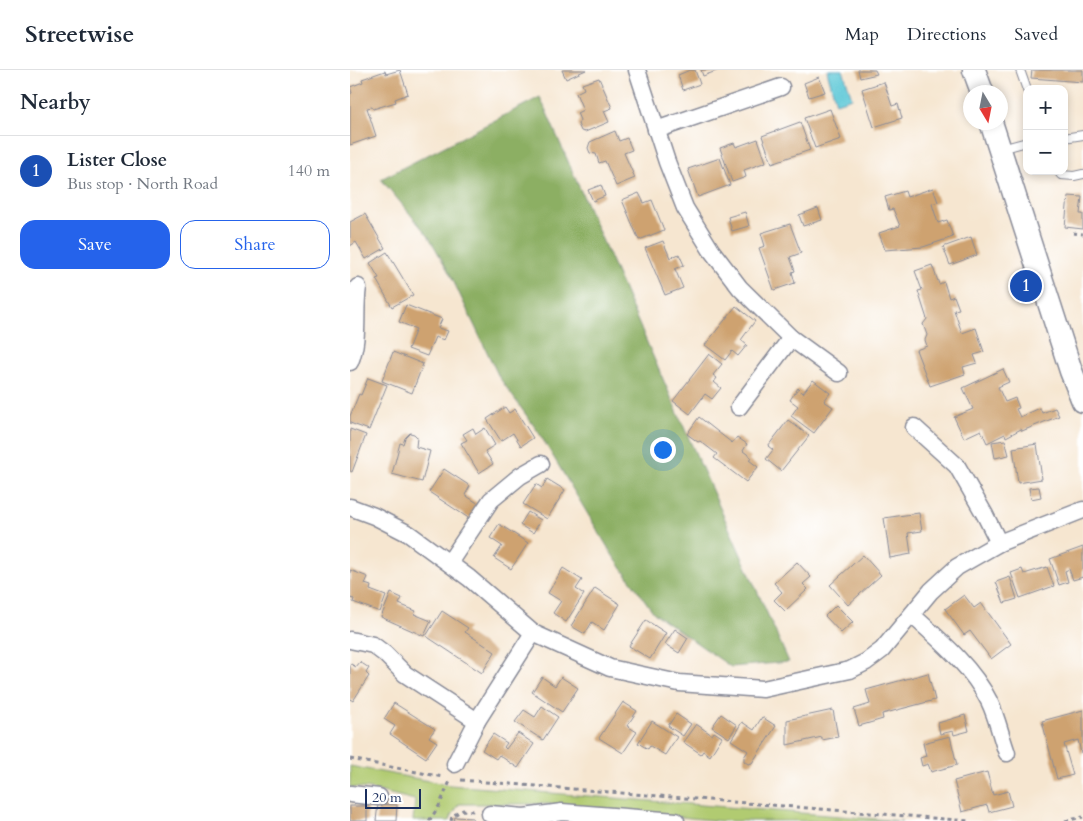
<!DOCTYPE html>
<meta charset="utf-8">
<style>
:root{--surface:#fff;--page:#f2f2f3;--text:#1f2937;--muted:#747a83;--line:#e0e1e3;--accent:#2563eb}
body{margin:0;font-family:Cardo,serif;background:var(--page);color:var(--text)}
.controls{position:absolute;right:15px;top:15px;display:grid;overflow:hidden;border-radius:10px;box-shadow:0 2px 8px #0003}
.controls button{width:45px;height:45px;display:grid;place-items:center;padding:0;border:0;border-bottom:1px solid var(--line);background:var(--surface);color:var(--text);font:25px sans-serif}
.compass{position:absolute;left:613px;top:15px;width:45px;height:45px;border-radius:50%;background:var(--surface);box-shadow:0 2px 8px #0003;rotate:170deg}
.scale{position:absolute;left:15px;bottom:12px;width:56px;box-sizing:border-box;padding-left:5px;border:2px solid #1b2f5e;border-top:0;font-size:14px;line-height:18px;white-space:nowrap;color:#1b2f5e;-webkit-text-stroke:4px #fff;paint-order:stroke}
.you{position:absolute;left:312px;top:379px;width:18px;height:18px;margin:-12px;border:4px solid #fff;border-radius:50%;background:#1a73e8;box-shadow:0 0 0 8px #1a73e833}
.badge{display:grid;place-items:center;width:32px;height:32px;border-radius:50%;background:var(--accent);color:#fff;font-size:16px;font-weight:700}
.pin{position:absolute;translate:-50% -50%;border:2px solid #fff;box-shadow:0 1px 5px #0006}
.list{margin:0;padding:0;list-style:none}
h2{display:flex;justify-content:space-between;align-items:center;height:65px;margin:0;padding:0 20px;font-size:21px}
h2 small{font-size:16px;font-weight:400;color:var(--muted)}
.list li{display:grid;grid-template-columns:32px 1fr auto;gap:15px;align-items:center;box-sizing:border-box;height:70px;padding:0 20px;border-top:1px solid var(--line)}
.list b{display:block;font-size:19px;white-space:nowrap}
.list p{margin:0;font-size:16px;white-space:nowrap;color:var(--muted)}
.list em{font-size:16px;font-style:normal;color:var(--muted)}
.actions{display:flex;gap:10px;padding:15px 20px}
.actions a{flex:1;padding:11px 0;border:1px solid var(--accent);border-radius:15px;text-align:center;font-size:18px;color:var(--accent)}
.actions .main{background:var(--accent);color:#fff}
.map{position:relative;flex:none;width:733px;height:751px;overflow:hidden}
header{display:flex;align-items:center;gap:30px;box-sizing:border-box;height:70px;padding:0 25px;background:var(--surface);border-bottom:1px solid var(--line)}
header strong{font-size:24px}
nav{display:flex;gap:28px;margin-inline-start:auto;font-size:18px}
main{display:flex}
aside{flex:1;background:var(--surface)}
.map>svg:first-child{display:block}
.green{fill:#b1cb71;stroke:#667d68}
.forest{fill:#8caf63;stroke:#546f60}
.water{fill:#5dc8d7;stroke:#3c7c9a}
.building{fill:#cea26f}
.lines{fill:none;stroke-linecap:round;stroke-linejoin:round}
.service-casing{stroke:#888a97;stroke-width:10}
.minor-casing{stroke:#888a97;stroke-width:19}
.secondary-casing{stroke:#888a97;stroke-width:25}
.path{stroke:#888a97;stroke-width:3;stroke-dasharray:4 4;stroke-linecap:butt}
.service{stroke:#fff;stroke-width:8}
.minor{stroke:#fff;stroke-width:16}
.secondary{stroke:#fff;stroke-width:22}
</style>
<header>
<strong>Streetwise</strong>
<nav><a>Map</a><a>Directions</a><a>Saved</a></nav>
</header>
<main>
<aside>
<h2>Nearby<small></small></h2>
<ul class="list">
<li><span class="badge" style="background:#1a4fb4">1</span><div><b>Lister Close</b><p>Bus stop · North Road</p></div><em>140 m</em></li>
</ul>
<div class="actions"><a class="main">Save</a><a>Share</a></div>
</aside>
<div class="map">
<svg width="733" height="751" viewBox="0 0 733 751">
<rect width="100%" height="100%" fill="#fff"/>
<filter id="ink" filterUnits="userSpaceOnUse"><feTurbulence type="fractalNoise" baseFrequency=".02" numOctaves="2"/><feDisplacementMap in="SourceGraphic" scale="10" xChannelSelector="R" yChannelSelector="G"/><feConvolveMatrix kernelMatrix="1 2 1 2 8 2 1 2 1" color-interpolation-filters="sRGB"/></filter>
<filter id="wash" filterUnits="userSpaceOnUse"><feTurbulence type="fractalNoise" baseFrequency=".0096" numOctaves="4" result="noise"/><feDisplacementMap in="SourceGraphic" scale="20" xChannelSelector="R" yChannelSelector="G"/><feGaussianBlur stdDeviation="1.12" result="paint"/><feColorMatrix in="noise" values="0 0 0 0 0 0 0 0 0 0 0 0 0 0 0 0 0 1.4 0 .05"/><feComposite in="paint" operator="in"/></filter>
<g filter="url(#wash)">
<rect width="100%" height="100%" fill="#f6e6d0"/>
<!-- green -->
<polygon class="green" points="0,696 100,715 552,751 371,751 200,734 109,734 101,747 100,751 63,751 65,730 20,719 0,717"/>
<!-- forest -->
<polygon class="forest" points="190,27 340,371 439,592 381,597 304,543 263,486 189,363 149,307 100,204 79,167 31,109"/>
<!-- water -->
<polygon class="water" points="480,0 493,0 502,28 486,33 477,1"/>
<g id="blocks">
<!-- building -->
<g class="building">
<polygon points="50,0 58,24 45,29 46,32 23,39 22,37 17,38 26,66 0,75 0,24 2,23 0,17 13,12 12,9 35,1 36,4"/>
<polygon points="212,0 236,0 216,9"/>
<polygon points="340,0 345,0 350,14 333,20 328,5"/>
<polygon points="351,0 369,0 353,6"/>
<polygon points="508,0 525,0 527,4 510,8"/>
<polygon points="682,0 733,0 733,12 681,8"/>
<polygon points="469,7 475,22 459,27 454,13"/>
<polygon points="249,8 262,38 254,41 259,52 235,62 231,61 228,54 230,50 227,43 233,40 226,23 234,19 232,14"/>
<polygon points="534,12 542,36 548,34 552,48 524,57 512,19"/>
<polygon points="480,39 491,69 465,78 454,48"/>
<polygon points="450,52 460,80 422,93 412,66"/>
<polygon points="265,61 269,71 277,68 282,80 274,83 285,108 266,116 255,91 249,93 246,84 240,83 238,78 240,72"/>
<polygon points="408,69 416,92 394,100 396,107 382,112 370,78 384,73 386,77"/>
<polygon points="370,88 380,115 348,127 338,99"/>
<polygon points="251,115 255,126 243,131 238,120"/>
<polygon points="583,118 588,132 582,134 588,153 597,150 603,167 573,177 535,180 529,163 550,156 543,139 539,140 535,127 555,121 557,127"/>
<polygon points="289,123 294,133 302,130 314,160 289,170 272,130"/>
<polygon points="718,126 732,127 730,144 733,144 733,159 715,157"/>
<polygon points="468,138 472,150 453,156 449,145"/>
<polygon points="395,142 399,156 382,161 378,147"/>
<polygon points="15,144 35,178 16,189 6,172 0,176 0,152"/>
<polygon points="440,154 451,183 440,187 445,201 442,202 445,213 424,220 409,178 415,176 411,163"/>
<polygon points="621,167 627,185 600,195 593,177"/>
<polygon points="313,171 320,188 329,184 334,195 325,199 333,218 315,225 295,178"/>
<polygon points="37,182 63,225 42,237 26,209 29,208 20,193"/>
<polygon points="582,195 589,214 594,212 599,228 604,226 609,239 604,240 612,263 626,258 634,282 624,285 627,293 613,297 615,304 580,316 566,280 577,276 575,270 577,265 573,254 577,249 568,221 572,220 565,201"/>
<polygon points="56,235 92,249 88,258 98,261 94,270 85,267 77,286 58,279 66,259 49,252"/>
<polygon points="386,236 405,251 391,270 397,275 388,286 382,281 375,290 355,275"/>
<polygon points="43,282 73,294 62,323 32,311"/>
<polygon points="359,284 372,294 363,305 367,308 364,312 371,318 362,329 355,324 340,344 323,331"/>
<polygon points="653,299 659,312 648,317 655,332 665,328 669,338 666,339 670,347 690,338 692,343 705,338 709,346 672,361 671,359 656,367 655,364 637,373 631,360 614,368 604,347 623,339 613,318"/>
<polygon points="18,308 37,315 19,360 0,353 0,346 9,324 11,325"/>
<polygon points="463,310 480,323 474,331 483,337 464,363 441,346 448,336 440,330 448,318 453,323"/>
<polygon points="155,337 159,343 165,339 183,368 171,376 163,363 151,371 137,349"/>
<polygon points="349,347 382,373 387,367 397,374 393,381 401,387 399,390 408,397 396,412 364,388 367,384 350,371 348,372 337,364"/>
<polygon points="438,350 459,366 431,401 416,389 423,380 418,376"/>
<polygon points="123,358 126,364 135,358 145,375 135,381 143,394 129,403 111,373 117,370 113,364"/>
<polygon points="0,359 16,365 2,402 0,401"/>
<polygon points="60,363 64,364 67,367 66,377 80,381 72,412 42,404 50,373 53,374 55,368"/>
<polygon points="655,370 659,385 645,388 642,372"/>
<polygon points="687,374 692,409 668,413 663,378"/>
<polygon points="94,399 120,416 115,425 129,434 120,449 79,422"/>
<polygon points="197,409 215,420 197,449 173,434 186,414 192,418"/>
<polygon points="689,417 691,427 681,429 679,418"/>
<polygon points="178,442 191,450 183,463 170,455"/>
<polygon points="569,443 572,461 558,463 561,484 540,488 534,448"/>
<polygon points="149,454 178,473 161,499 144,488 152,476 140,468"/>
<polygon points="733,477 733,507 723,510 719,499 715,501 718,512 709,515 700,489"/>
<polygon points="513,485 531,505 498,535 480,515"/>
<polygon points="447,492 461,507 453,514 458,519 435,541 424,530 432,522 424,513"/>
<polygon points="697,497 704,516 670,528 661,503 672,499 674,504"/>
<polygon points="213,498 232,510 226,519 234,524 216,552 203,543 211,531 198,523"/>
<polygon points="0,500 18,507 15,514 21,516 20,520 36,526 30,542 3,532 4,529 0,528"/>
<polygon points="660,507 667,529 654,533 646,512"/>
<polygon points="245,518 270,534 254,560 242,552 235,564 221,556"/>
<polygon points="41,523 52,528 49,534 66,541 64,544 81,551 74,566 31,547"/>
<polygon points="614,525 624,538 631,533 661,574 641,589 620,561 614,565 595,539"/>
<polygon points="486,535 503,552 491,563 475,546"/>
<polygon points="92,541 118,558 115,562 145,582 132,603 76,566"/>
<polygon points="296,550 316,563 300,589 279,576"/>
<polygon points="325,559 338,568 329,583 315,574"/>
<polygon points="10,592 19,598 16,603 19,606 3,631 0,629 0,596 1,594 6,597"/>
<polygon points="578,603 585,630 532,644 533,649 509,656 504,639 520,634 516,620"/>
<polygon points="192,607 205,616 211,607 228,618 212,642 182,622"/>
<polygon points="273,632 287,641 277,656 287,662 273,683 249,668"/>
<polygon points="44,633 85,659 79,667 87,672 76,688 40,664 45,656 34,649"/>
<polygon points="192,636 208,647 193,670 165,652 174,640 185,647"/>
<polygon points="483,640 488,667 472,670 472,667 437,675 437,650"/>
<polygon points="733,640 733,682 731,683 728,670 714,674 723,705 707,709 692,651"/>
<polygon points="326,644 341,654 333,666 318,656"/>
<polygon points="371,644 387,655 379,668 362,657"/>
<polygon points="615,645 619,661 604,665 603,661 590,664 588,653"/>
<polygon points="412,647 426,656 402,693 398,694 394,691 394,687 398,681 381,670 392,652 404,660"/>
<polygon points="302,651 327,667 315,685 300,676 298,679 288,673"/>
<polygon points="346,654 362,665 364,662 372,667 360,686 353,681 351,684 333,672"/>
<polygon points="168,663 184,674 168,698 149,685 146,689 132,680 143,664 157,673 154,677 156,679"/>
<polygon points="600,666 607,695 581,702 578,694 572,696 570,688 576,686 573,673"/>
<polygon points="637,702 643,725 658,721 662,736 639,742 637,735 612,742 604,711"/>
<polygon points="28,734 47,735 46,751 26,751"/>
<rect x="0" y="736" width="17" height="15"/>
<polygon points="105,747 123,748 123,751 104,751"/>
</g>
</g>
</g>
<g filter="url(#ink)">
<use href="#blocks" fill-opacity="0" stroke="#888a97" stroke-width="1"/>
<g class="lines">
<defs>
<g id="service">
<polyline points="670,0 677,20"/>
<polyline points="714,68 733,65"/>
<polyline points="651,79 677,72"/>
<polyline points="708,101 711,105 724,106 733,104"/>
</g>
<g id="minor">
<polyline points="287,0 317,92 335,138 361,180 390,218 441,268 489,303"/>
<polyline points="306,60 431,17"/>
<path d="M0 292C10 267 4 243 8 217"/>
<polyline points="389,337 441,268"/>
<polyline points="564,357 607,396 635,445 649,473"/>
<polyline points="0,437 24,446 59,464 119,508 183,563 260,598 329,613 413,619 500,600 516,592 532,580 581,521 607,497 649,473 733,440"/>
<polyline points="99,493 141,430 170,406 191,394"/>
<path d="M562 545C591 571 622 597 639 631 647 647 651 667 657 683"/>
<polyline points="0,570 23,575 35,584 55,604 127,651"/>
<polyline points="105,694 127,651 183,563"/>
<polyline points="0,724 29,727"/>
<polyline points="140,744 174,747 212,742 326,751"/>
</g>
<g id="secondary">
<polyline points="624,0 632,22"/>
<polyline points="641,52 721,301 733,331"/>
</g>
</defs>
<!-- service casing -->
<use href="#service" class="service-casing"/>
<!-- minor casing -->
<use href="#minor" class="minor-casing"/>
<!-- secondary casing -->
<use href="#secondary" class="secondary-casing"/>
<!-- path -->
<g class="path">
<polyline points="723,163 733,164"/>
<polyline points="0,689 93,707"/>
<polyline points="111,710 619,751"/>
<polyline points="79,751 89,736 101,709"/>
<polyline points="101,751 102,746 113,740 124,741"/>
<polyline points="715,751 733,747"/>
</g>
<!-- service -->
<use href="#service" class="service"/>
<!-- minor -->
<use href="#minor" class="minor"/>
<!-- secondary -->
<use href="#secondary" class="secondary"/>
</g>
</g>
</svg>
<div class="controls">
<button>+</button>
<button>−</button>
</div>
<svg class="compass" viewBox="-18 -18 36 36"><path d="M0-13l5 13h-10z" fill="#e53935"/><path d="M0 13l5-13h-10z" fill="#747a83"/></svg>
<div class="scale">20 m</div>
<div class="you"></div>
<div class="pin badge" style="left:676px;top:216px;background:#1a4fb4">1</div>
</div>
</main>
